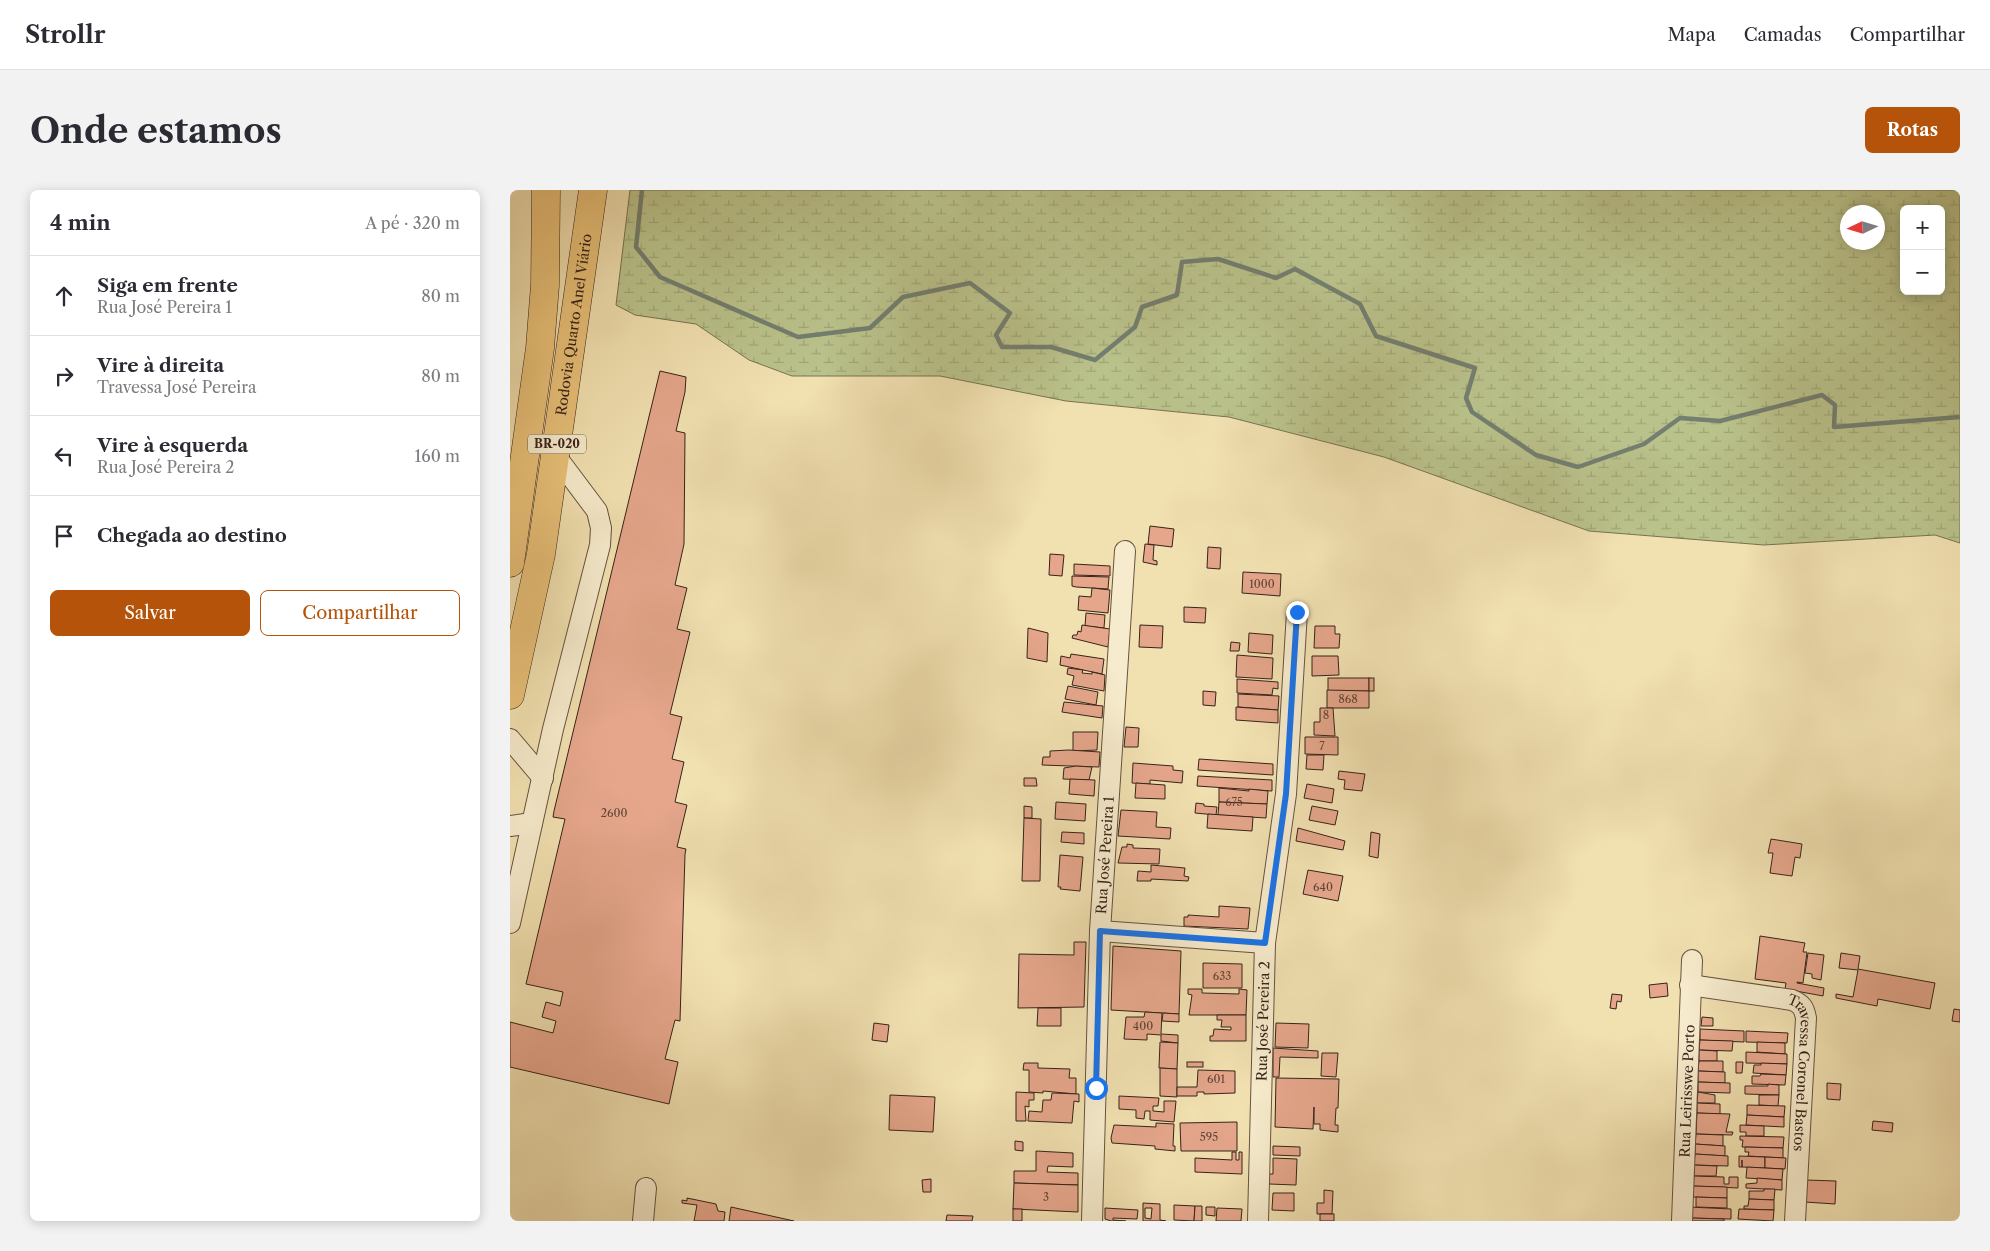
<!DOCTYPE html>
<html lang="pt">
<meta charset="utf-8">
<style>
:root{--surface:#fff;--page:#f2f2f3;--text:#2b2b33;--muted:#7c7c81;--line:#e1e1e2;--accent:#b45309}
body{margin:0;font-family:"Libre Caslon Text",serif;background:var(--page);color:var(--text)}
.controls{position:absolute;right:15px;top:15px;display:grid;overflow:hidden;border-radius:8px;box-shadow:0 2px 12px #0003}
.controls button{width:45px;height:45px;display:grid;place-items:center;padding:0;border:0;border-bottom:1px solid var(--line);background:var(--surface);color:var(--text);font:25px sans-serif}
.compass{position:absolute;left:1330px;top:15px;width:45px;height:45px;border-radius:50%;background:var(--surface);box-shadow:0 2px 12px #0003;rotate:266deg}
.stop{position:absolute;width:15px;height:15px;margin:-11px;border:4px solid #1a73e8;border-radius:50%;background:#fff}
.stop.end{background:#1a73e8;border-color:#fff;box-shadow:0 1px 5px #0008}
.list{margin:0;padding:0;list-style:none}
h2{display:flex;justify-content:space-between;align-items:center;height:65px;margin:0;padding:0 20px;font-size:21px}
h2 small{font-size:16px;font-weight:400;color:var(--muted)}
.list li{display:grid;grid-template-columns:32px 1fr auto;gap:15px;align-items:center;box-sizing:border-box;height:80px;padding:0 20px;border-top:1px solid var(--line)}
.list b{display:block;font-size:19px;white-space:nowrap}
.list p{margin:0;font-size:16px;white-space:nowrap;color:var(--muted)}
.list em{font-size:16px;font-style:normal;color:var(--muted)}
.actions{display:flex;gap:10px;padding:15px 20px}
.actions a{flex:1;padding:11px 0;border:1px solid var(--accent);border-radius:8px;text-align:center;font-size:18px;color:var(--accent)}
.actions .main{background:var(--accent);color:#fff}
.icon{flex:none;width:28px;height:28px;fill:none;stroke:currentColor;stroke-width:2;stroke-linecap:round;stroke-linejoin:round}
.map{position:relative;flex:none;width:1450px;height:1031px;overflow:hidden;border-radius:8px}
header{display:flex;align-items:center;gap:30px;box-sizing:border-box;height:70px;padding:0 25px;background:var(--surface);border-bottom:1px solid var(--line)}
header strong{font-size:24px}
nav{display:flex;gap:28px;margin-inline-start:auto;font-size:18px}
.intro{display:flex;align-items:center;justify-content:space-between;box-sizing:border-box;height:120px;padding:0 30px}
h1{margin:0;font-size:35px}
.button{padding:12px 22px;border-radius:8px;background:var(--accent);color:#fff;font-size:18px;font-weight:700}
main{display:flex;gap:30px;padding:0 30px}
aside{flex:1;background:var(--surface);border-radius:8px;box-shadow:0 2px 12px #0003}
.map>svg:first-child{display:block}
.wetland{fill:url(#wetland-marsh);stroke:#787252;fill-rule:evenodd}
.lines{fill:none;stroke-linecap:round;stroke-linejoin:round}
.stream{stroke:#737f70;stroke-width:4.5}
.building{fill:#e5a68b;stroke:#372319;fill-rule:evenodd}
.minor-casing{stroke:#66523f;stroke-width:22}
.highway-casing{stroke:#372319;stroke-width:29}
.minor{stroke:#f6ebcc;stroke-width:20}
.highway{stroke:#e8c078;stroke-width:28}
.route{stroke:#1a73e8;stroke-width:6}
.labels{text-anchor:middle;stroke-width:4;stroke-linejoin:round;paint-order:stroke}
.number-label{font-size:11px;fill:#624436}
.shield{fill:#f6ebcc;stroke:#705f4f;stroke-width:1}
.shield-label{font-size:12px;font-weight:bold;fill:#372319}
.street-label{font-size:14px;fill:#372319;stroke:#f6ebcc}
</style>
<header>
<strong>Strollr</strong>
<nav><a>Mapa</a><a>Camadas</a><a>Compartilhar</a></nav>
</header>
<div class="intro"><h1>Onde estamos</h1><a class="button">Rotas</a></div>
<main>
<aside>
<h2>4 min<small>A pé · 320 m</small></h2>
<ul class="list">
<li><svg class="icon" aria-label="ahead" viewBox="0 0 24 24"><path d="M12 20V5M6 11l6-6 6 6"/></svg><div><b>Siga em frente</b><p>Rua José Pereira 1</p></div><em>80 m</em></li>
<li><svg class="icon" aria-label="right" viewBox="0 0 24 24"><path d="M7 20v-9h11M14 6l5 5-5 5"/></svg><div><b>Vire à direita</b><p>Travessa José Pereira</p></div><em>80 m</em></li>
<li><svg class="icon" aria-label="left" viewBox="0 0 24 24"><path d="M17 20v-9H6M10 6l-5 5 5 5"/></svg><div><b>Vire à esquerda</b><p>Rua José Pereira 2</p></div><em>160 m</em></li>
<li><svg class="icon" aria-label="arrive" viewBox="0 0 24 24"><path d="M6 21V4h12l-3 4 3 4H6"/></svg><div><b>Chegada ao destino</b></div></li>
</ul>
<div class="actions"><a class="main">Salvar</a><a>Compartilhar</a></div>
</aside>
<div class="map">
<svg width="1450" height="1031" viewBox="0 0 1450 1031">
<defs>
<pattern id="wetland-marsh" width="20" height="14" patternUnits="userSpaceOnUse" patternTransform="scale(1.25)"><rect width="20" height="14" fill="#bac28b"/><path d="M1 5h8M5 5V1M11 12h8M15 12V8" fill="none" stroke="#a0a677"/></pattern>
</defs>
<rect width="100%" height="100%" fill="#f1e0b0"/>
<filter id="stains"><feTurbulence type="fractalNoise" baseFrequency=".004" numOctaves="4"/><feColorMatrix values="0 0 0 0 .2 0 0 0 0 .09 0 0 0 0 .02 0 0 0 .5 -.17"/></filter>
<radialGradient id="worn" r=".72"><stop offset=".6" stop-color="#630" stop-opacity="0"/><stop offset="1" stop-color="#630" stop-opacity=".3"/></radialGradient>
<!-- wetland -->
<path class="wetland" d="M120 0H1450V353L1425 345 1254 355 1079 341 874 267 719 227 556 211 430 186H282L239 170 186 134 125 125 106 115ZM1394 19H1431V101H1394ZM1338 22H1368V52H1338Z"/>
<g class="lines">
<!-- stream -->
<polyline class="stream" points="132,0 126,57 150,87 288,147 360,138 393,107 460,93 500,123 486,145 492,157 541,157 585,170 625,137 632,117 667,105 672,72 708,69 766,88 785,79 850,114 866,146 965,178 956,208 962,222 1026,265 1068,277 1134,254 1170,228 1210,231 1312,205 1325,215 1324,237 1450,227"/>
</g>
<!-- building -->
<g class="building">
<polygon points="150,181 176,187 175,202 166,241 175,243 174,354 165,395 177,398 167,439 180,442 160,524 172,527 162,569 174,572 165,612 177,615 167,657 176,659 175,664 170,831 165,830 155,869 168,872 159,914 0,877 0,832 43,843 46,831 32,827 36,812 50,816 53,802 16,794 55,629 43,627 44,621"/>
<polygon points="640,336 664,339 662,357 638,354"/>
<polygon points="635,354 644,355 643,370 647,371 647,375 633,372"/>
<polygon points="698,357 711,358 710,379 697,378"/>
<polygon points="540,364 554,365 552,386 539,385"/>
<polygon points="564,374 600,376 600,386 564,385"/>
<polygon points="733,382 771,384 770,406 732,403"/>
<polygon points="562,386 599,387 598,399 566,397 562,396"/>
<polygon points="582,398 600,400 598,423 568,420 569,406 581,407"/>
<polygon points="674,417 696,418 695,433 674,432"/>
<polygon points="576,423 595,425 594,438 575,436"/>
<polygon points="572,435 600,439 598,457 562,448 563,445 567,445 568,441 571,442"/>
<polygon points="630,435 653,436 652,458 629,457"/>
<polygon points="805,436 825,436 825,444 830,444 829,458 804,458"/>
<polygon points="518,438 538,443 537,472 517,468"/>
<polygon points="739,443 763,445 762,464 738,462"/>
<polygon points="721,452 730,453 729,461 720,461"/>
<polygon points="561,464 594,469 592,484 550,475 551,466 560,468"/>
<polygon points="727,465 763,468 762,489 726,487"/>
<polygon points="802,466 828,466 829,485 802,486"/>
<polygon points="558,478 573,480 572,483 582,484 582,482 595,485 594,501 562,495 564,486 557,484"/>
<rect x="818" y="488" width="41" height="13"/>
<rect x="859" y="488" width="5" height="13"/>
<polygon points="727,489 768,492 768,499 763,498 762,505 727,503"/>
<polygon points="558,496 588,502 586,515 555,509"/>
<polygon points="817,500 859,501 859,518 817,518"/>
<polygon points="693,501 706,502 705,516 693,515"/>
<polygon points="728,504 769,506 768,520 728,517"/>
<polygon points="554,512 593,516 592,528 552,522"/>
<polygon points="726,517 768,520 768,533 726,530"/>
<polygon points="810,518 823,518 825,546 804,545 804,532 810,532"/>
<polygon points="616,537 629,538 628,557 614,557"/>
<polygon points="563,542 588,542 587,560 563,561"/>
<polygon points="795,547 828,547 828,565 795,564"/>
<polygon points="559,560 590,562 589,577 532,575 533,567 540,567 540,561"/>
<polygon points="797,565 814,565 813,580 796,579"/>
<polygon points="689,569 763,574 763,585 688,580"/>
<polygon points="623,573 663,576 663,580 673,581 672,593 640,590 640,594 622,593"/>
<polygon points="566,576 582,577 579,590 553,589 554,578"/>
<polygon points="829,581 855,584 852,601 834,599 835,590 828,589"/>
<polygon points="688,586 762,590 762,601 687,596"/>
<polygon points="514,588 526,588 527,596 514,596"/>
<polygon points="560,589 585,590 584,606 559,604"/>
<polygon points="626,593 655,595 655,609 625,608"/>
<polygon points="797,594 824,599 822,613 794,608"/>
<polygon points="709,598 739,601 739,599 758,601 757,614 709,612"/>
<polygon points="546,612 576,614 575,631 545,629"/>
<polygon points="709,612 757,614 756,628 708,625"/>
<polygon points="686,613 694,614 694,616 707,617 706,625 685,623"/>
<polygon points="514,616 522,617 522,628 514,628"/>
<polygon points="802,616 828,621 825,635 799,630"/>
<polygon points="611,620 647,622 646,637 661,638 660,649 608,646"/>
<polygon points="698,624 743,627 742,641 697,638"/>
<polygon points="514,628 531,629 530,691 512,691"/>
<polygon points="788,638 835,651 833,660 786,651"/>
<polygon points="552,642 574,643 574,654 551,652"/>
<polygon points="861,642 870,644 868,668 859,666"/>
<polygon points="1261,649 1292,654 1290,668 1285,667 1282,686 1260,683 1263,663 1258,663"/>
<polygon points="617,654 623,655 623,658 650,659 649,674 608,673 612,657 617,657"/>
<polygon points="550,665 573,667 570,701 550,699 551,697 548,697"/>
<polygon points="641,675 675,678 674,686 679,687 678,691 641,689 641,691 627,691 628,681 641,682"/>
<polygon points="798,680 833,686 828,711 793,704"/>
<polygon points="709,716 740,718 738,739 674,736 674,727 678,727 678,725 709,727"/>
<polygon points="1250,746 1295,753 1293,762 1297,762 1293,793 1287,792 1287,793 1314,798 1313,806 1275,799 1276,793 1245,789"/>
<polygon points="564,752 576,752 574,817 508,818 509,764 564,765"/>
<polygon points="603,756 671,761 669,824 601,820"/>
<polygon points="1298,763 1314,765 1311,790 1302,788 1302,784 1295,783"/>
<polygon points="1331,763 1350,766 1348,779 1425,793 1420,819 1368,809 1367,816 1326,808 1326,804 1343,807 1348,780 1329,778"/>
<polygon points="693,773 732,774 732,798 693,798"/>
<polygon points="1157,793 1158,806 1140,808 1139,795"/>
<polygon points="678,799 692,799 692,803 729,804 729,799 737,800 736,825 679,825 682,805 678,804"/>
<polygon points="1102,804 1112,805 1111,812 1107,811 1106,819 1100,818"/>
<polygon points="528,818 551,818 551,836 527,836"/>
<polygon points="1444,819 1450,820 1450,832 1442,831"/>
<polygon points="635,822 652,823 651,844 668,845 668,853 651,851 651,845 637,844 637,850 614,849 616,827 634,827"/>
<polygon points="653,823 669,824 669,832 652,831"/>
<polygon points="707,825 736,825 736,851 700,851 700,846 703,846 704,839 721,840 721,837 711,837 712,830 707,830"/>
<polygon points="1192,827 1203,828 1203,836 1191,836"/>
<polygon points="364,833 379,835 377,852 362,850"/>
<polygon points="766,833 799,834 798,858 765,857"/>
<polygon points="1190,839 1234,841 1234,852 1190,850"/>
<polygon points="1236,841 1278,843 1277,853 1236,852"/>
<polygon points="1190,850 1223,851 1222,861 1189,860"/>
<polygon points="650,852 668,853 667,879 649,878"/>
<polygon points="1247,852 1275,853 1275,864 1247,862"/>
<polygon points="763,858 808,861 808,868 770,867 769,887 763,887"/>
<polygon points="1189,860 1207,861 1207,871 1189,871"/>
<polygon points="1236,862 1277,864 1277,874 1236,873"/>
<polygon points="812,863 828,863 826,887 811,886"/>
<polygon points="1189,871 1213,871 1213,882 1188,881"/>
<rect x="677" y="872" width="16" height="5"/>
<polygon points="1226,872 1233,872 1232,883 1226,883"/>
<polygon points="514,873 528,873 528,878 560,879 559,888 566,888 566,904 533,901 533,903 519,902 519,880 513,880"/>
<polygon points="1251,873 1277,874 1276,885 1243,883 1244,875 1251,875"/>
<polygon points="650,878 667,879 667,907 650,906"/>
<polygon points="688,880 725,881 725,903 694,904 694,902 687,902 687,906 667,906 667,897 687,897"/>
<polygon points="1188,881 1215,882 1215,893 1188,892"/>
<polygon points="1251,884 1276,885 1275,895 1242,894 1242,886 1250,886"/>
<polygon points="766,888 829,889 828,918 826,918 825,935 828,935 828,942 810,940 810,934 804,934 804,917 803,939 765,937"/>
<polygon points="1188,892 1220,893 1220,903 1188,902"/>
<polygon points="1317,893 1331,894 1330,910 1317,909"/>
<polygon points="1258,894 1269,895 1269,905 1235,904 1235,896 1258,896"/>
<polygon points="506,902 524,903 524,910 519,910 519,917 515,916 516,931 506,931"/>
<polygon points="1188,902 1205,905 1205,913 1187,913"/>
<polygon points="542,903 569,904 569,912 564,911 562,933 518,931 519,921 532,922 533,910 541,910"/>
<polygon points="380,905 425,907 423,942 379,940"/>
<polygon points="1249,905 1269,905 1268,916 1249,915"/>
<polygon points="609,906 649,908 648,916 643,916 643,921 654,922 654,911 666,911 664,932 640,930 640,921 635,921 634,929 626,928 626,920 609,919"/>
<polygon points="1187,913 1210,914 1210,924 1187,923"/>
<polygon points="1237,915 1275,916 1274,927 1237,925"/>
<polygon points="1187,923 1220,924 1216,942 1223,942 1222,945 1186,944"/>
<polygon points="1237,925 1274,927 1274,937 1236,935"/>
<polygon points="1363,931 1383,933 1382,942 1362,940"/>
<polygon points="727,932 727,961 671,961 670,933"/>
<polygon points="646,933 664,934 663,956 665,956 665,961 645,959 645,956 602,953 601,948 604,935 646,937"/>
<polygon points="1230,935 1254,936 1254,946 1236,946 1236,942 1230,942"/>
<polygon points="1186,944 1213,945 1213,956 1185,954"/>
<polygon points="1230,946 1274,947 1273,958 1232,957 1233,950 1230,950"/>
<polygon points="505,951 513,952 513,961 505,960"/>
<polygon points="1185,954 1215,956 1215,966 1185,964"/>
<polygon points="763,956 790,957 790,966 763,965"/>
<polygon points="1235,957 1273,958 1273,968 1238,966 1239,962 1235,962"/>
<polygon points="526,961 563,963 563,977 538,976 537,982 568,983 568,995 504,993 504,981 526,981"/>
<polygon points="722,962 726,962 726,970 729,970 729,962 732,962 732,984 685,982 685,968 722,970"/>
<polygon points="1185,964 1218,966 1218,976 1184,975"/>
<polygon points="1229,966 1255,967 1255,978 1232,977 1232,970 1232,977 1229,977"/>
<polygon points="1255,967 1276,968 1275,979 1255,978"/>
<polygon points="763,968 787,969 786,995 759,994 759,984 763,984"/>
<polygon points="1184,975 1207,976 1206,986 1184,986"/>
<polygon points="1237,977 1273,979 1272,990 1236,988"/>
<polygon points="1184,986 1214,987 1214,994 1219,994 1219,987 1228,987 1228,998 1183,996"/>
<polygon points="1247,988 1272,990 1272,1000 1236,998 1236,994 1247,993"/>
<polygon points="421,989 421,1002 413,1002 412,990"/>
<polygon points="1296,990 1326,991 1325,1014 1295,1012"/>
<polygon points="504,993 568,995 568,1022 503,1019"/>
<polygon points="1183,996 1217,997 1217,1008 1183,1007"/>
<polygon points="1254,999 1265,999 1264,1010 1239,1009 1239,1001 1254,1001"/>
<polygon points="814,1000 823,1001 822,1024 807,1024 807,1013 814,1013"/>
<polygon points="763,1003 784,1003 784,1021 762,1020"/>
<polygon points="1186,1007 1217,1008 1217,1018 1186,1017"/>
<polygon points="177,1008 206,1014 208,1021 215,1022 214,1031 184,1031 187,1015 172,1013 172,1010 177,1011"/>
<polygon points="1239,1009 1264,1010 1264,1020 1234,1019 1234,1016 1238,1016"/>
<path d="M633 1013 650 1014V1030L656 1031H633ZM635 1018H642L641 1029 635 1028Z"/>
<polygon points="664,1015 685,1016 684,1031 664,1030"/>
<polygon points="685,1016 692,1016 692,1031 684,1031"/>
<polygon points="221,1017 284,1031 219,1031"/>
<polygon points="696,1017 705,1017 705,1026 696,1025"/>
<polygon points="1179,1017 1221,1019 1221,1029 1179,1028"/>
<polygon points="595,1018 628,1020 627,1029 603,1028 603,1030 616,1031 601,1031 595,1029"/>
<polygon points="707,1018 732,1019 731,1031 706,1031"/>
<rect x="503" y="1019" width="9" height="12"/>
<polygon points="1229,1019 1264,1020 1263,1031 1228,1029"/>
<rect x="810" y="1024" width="14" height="7"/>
<polygon points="437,1025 463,1026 462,1031 436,1031"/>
<polygon points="1182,1028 1214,1029 1214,1031 1182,1031"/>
</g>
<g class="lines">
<defs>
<g id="minor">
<polyline points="0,549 33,588"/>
<polyline points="0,636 22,633"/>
<polyline points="0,733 43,539 90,355 91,338 87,321 45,265"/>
<polyline points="590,741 755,753"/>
<path id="s1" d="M1180 795 1282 810C1292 814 1294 818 1296 828L1285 1031"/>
<polyline points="133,1031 136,998"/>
<path id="s2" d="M582 1031 590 741 615 361"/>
<path id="s3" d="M748 1031 755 753 776 604 787 422"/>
<path id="s4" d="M1172 1031 1182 770"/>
</g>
<g id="highway">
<polyline points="0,373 30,158 35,95 36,0"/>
<path id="s5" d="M0 505 31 364 83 0"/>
</g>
</defs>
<!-- minor casing -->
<use href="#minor" class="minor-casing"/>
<!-- highway casing -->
<use href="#highway" class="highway-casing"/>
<!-- minor -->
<use href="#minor" class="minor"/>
<!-- highway -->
<use href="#highway" class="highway"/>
</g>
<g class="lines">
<!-- route -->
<polyline class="route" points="586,898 590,741 755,753 776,604 787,422"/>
</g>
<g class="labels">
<!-- number labels -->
<g class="number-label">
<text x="752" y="398">1000</text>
<text x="838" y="513">868</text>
<text x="816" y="529">8</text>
<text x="812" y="560">7</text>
<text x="724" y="616">675</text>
<text x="104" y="627">2600</text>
<text x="813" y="701">640</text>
<text x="712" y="790">633</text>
<text x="633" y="840">400</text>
<text x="706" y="893">601</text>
<text x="699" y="951">595</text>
<text x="536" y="1011">3</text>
</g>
<!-- shield labels -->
<rect class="shield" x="18" y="244.5" width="58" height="19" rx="4"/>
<g class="shield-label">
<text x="47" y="258">BR-020</text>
</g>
<!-- street labels -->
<g class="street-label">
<text dy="5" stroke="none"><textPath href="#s5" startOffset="376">Rodovia Quarto Anel Viário</textPath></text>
<text dy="5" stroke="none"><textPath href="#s2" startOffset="366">Rua José Pereira 1</textPath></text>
<text dy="5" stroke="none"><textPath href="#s3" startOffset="200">Rua José Pereira 2</textPath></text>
<text dy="5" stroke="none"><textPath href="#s1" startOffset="180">Travessa Coronel Bastos</textPath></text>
<text dy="5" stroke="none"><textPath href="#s4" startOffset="130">Rua Leirisswe Porto</textPath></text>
</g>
</g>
<rect width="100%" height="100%" filter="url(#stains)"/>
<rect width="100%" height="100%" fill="url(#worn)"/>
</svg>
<div class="controls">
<button>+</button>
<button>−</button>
</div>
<svg class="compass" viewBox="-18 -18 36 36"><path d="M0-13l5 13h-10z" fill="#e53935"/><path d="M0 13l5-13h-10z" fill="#7c7c81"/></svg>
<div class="stop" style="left:586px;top:898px"></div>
<div class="stop end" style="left:787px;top:422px"></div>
</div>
</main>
